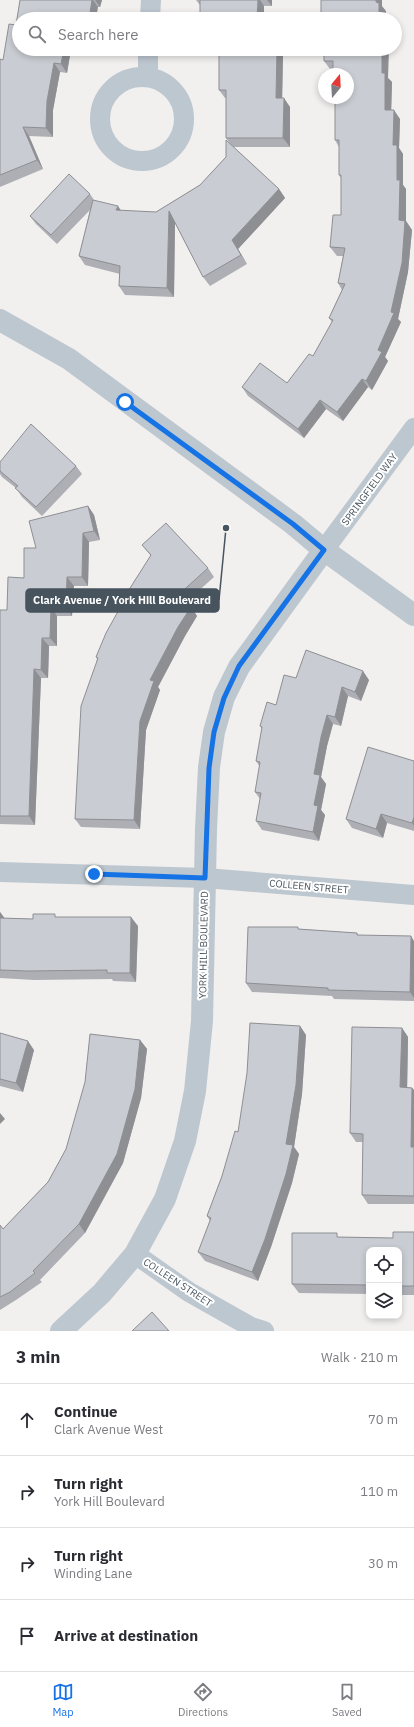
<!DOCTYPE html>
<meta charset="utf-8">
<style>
:root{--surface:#fff;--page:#f2f2f3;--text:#2b2b33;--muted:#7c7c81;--line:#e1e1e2;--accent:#1573e6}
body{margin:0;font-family:"IBM Plex Sans",sans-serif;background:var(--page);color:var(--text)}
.controls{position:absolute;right:12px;bottom:12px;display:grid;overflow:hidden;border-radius:8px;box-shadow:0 2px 6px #0003}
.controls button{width:36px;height:36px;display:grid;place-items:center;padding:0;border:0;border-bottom:1px solid var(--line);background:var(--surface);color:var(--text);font:20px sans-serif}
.compass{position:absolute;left:318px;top:68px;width:36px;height:36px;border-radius:50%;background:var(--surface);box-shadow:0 2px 6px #0003;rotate:18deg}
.stop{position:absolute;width:12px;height:12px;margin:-9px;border:3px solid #1573e6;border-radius:50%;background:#fff}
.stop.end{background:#1573e6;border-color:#fff;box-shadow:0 1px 4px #0008}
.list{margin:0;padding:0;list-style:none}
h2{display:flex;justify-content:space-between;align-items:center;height:52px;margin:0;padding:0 16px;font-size:17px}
h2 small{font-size:13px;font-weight:400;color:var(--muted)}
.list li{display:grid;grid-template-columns:26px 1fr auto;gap:12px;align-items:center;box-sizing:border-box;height:72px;padding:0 16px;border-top:1px solid var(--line)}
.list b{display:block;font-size:15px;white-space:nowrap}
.list p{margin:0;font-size:13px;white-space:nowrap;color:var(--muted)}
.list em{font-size:13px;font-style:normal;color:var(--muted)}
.icon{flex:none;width:22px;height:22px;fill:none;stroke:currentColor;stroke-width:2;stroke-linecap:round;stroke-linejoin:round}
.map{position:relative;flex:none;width:414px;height:1331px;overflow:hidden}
.search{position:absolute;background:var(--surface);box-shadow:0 2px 6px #0003;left:12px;right:12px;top:12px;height:44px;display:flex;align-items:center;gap:10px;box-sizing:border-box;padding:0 14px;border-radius:22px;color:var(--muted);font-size:15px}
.sheet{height:340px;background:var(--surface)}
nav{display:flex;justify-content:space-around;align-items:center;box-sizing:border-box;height:56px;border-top:1px solid var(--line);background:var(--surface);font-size:11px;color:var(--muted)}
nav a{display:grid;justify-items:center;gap:2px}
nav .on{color:var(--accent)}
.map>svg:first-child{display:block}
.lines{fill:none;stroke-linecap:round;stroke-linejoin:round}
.minor{stroke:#bdc7cf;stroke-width:20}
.tertiary{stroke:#bdc7cf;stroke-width:22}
.wall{fill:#adafb5}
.shaded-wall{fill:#8d8f93}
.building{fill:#c9ccd2;stroke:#8d8f93}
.route{stroke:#1573e6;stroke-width:5}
.labels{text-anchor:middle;stroke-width:4;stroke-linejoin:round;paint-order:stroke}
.street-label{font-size:10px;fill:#47535d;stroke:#fff}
.leader{fill:none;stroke:#47535d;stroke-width:1.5}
.callout-dot{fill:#47535d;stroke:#fff;stroke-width:1.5}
.callout{fill:#47535d;stroke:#47535d;stroke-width:1.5}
.callout-label{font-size:11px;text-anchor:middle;font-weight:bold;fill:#fff}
</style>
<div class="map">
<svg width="414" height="1331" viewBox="0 0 414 1331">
<rect width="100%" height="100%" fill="#f2efef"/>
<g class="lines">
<!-- minor -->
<g class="minor">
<polyline points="150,19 151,0"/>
<polyline points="148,49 148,77"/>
<circle cx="142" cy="119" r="42"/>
<polyline points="324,550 414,428"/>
<polyline points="0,872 205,878 414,895"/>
<polyline points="135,1254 189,1292 251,1327 264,1331"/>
</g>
<!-- tertiary -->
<g class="tertiary">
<polyline points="0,320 69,359 293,524 324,550 414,615"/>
<polyline points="61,1331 102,1293 135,1254 165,1199 185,1141 195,1091 202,1021 206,829 209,767 214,732 224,697 239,667 324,550"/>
</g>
</g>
<!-- wall -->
<g class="wall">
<polygon points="20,0 102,0 100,7 98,7 19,19 71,49 67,73 60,72 53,110 53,137 29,136 43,169 0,187 0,59 3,60 16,25"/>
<polygon points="196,0 272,0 272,6 200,5"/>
<polygon points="204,49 280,49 283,54 282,98 290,107 290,147 233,147 279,189 285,198 238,249 247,264 210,286 203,277 175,223 174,297 125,295 119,286 120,274 85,265 79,256 90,210 57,244 36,224 30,216 90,194 94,200 121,211 156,212 200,185 226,157 231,145 226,138 226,98 225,98 219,90 219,52 206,52"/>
<polygon points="324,49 388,78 392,82 391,110 400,119 399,148 403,154 403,185 406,189 406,221 412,230 408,272 398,319 401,322 385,357 388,361 372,390 368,387 343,421 326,409 304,438 248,396 242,387 287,383 313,356 332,322 329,318 342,290 338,283 343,256 337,256 330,247 341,215 341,178 339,175 339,147 335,140 335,104 332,100 333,70 330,69 324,61"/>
<polygon points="0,462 76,466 82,474 42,516 22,497 16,488 2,477 0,474"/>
<polygon points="88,506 94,515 100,540 89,542 88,586 74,586 72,616 57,616 57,646 49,646 48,678 41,678 35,825 0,824 0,610 7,610 24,578 36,548"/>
<polygon points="142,545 208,568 214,577 185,603 191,607 197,616 185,636 158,687 160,690 146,730 140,829 81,827 75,819 97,659 96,657 126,598 125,596 151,556"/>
<polygon points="296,678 369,680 361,701 348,696 341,726 333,724 327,746 321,777 326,784 321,810 325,815 319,841 262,830 256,821 260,799 255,792 260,767 256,761 262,729 260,726"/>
<polygon points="414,761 414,831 387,823 383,838 352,828 346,819"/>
<polygon points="0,912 4,918 33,919 57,917 138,926 136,982 113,981 112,979 34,980 0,978"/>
<polygon points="299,929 357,933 358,935 414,941 414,1001 334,999 332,996 252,992 246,983"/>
<polygon points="300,1026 306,1035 302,1094 294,1147 299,1154 292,1183 271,1247 258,1281 205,1261 198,1252 210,1221 207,1216 222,1176 238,1132"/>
<polygon points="402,1028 408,1037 407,1087 412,1088 414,1090 414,1204 368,1204 362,1195 363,1142 356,1142 350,1133"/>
<polygon points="0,1033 34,1050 23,1092 0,1086"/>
<polygon points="140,1040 147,1049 141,1098 123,1163 85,1233 40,1280 42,1282 16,1300 0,1310 0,1225 3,1229 48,1182 66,1149"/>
<polygon points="414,1232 414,1295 399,1295 399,1250 369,1250 369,1294 299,1293 292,1284 340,1237 393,1238"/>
</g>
<!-- shaded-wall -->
<g class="shaded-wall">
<polygon points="92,0 93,0 98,7 96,19 89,19"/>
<polygon points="95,0 102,0 100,7"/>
<polygon points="258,0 260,0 264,6 264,19 257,19"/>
<polygon points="267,0 272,0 272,6"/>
<polygon points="376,0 382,0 382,6 386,11 385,19 379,19"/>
<polygon points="64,49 71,49 67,73 61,64"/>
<polygon points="277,49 280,49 283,54 282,107 276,98"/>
<polygon points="382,49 389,49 388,78 392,82 391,119 385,110 382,73"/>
<polygon points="54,63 60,72 53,110 53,137 46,128 47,101"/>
<polygon points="284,98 290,107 290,147 283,138"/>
<polygon points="394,110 400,119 399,148 403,154 403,185 406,189 406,221 412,230 408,272 398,319 401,322 385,357 388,361 372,390 366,381 378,350 391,312 399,220 397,180 393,145"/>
<polygon points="23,127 29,136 43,169 37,160"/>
<polygon points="279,189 285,198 238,249 247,264 241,255 232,240"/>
<polygon points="118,206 124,215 116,210"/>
<polygon points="169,211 175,220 174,297 167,288"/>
<polygon points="362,379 368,387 343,421 337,412"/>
<polygon points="320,400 326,409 304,438 298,429"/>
<polygon points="88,506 94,515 100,540 94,531"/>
<polygon points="83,533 89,542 88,586 82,577"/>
<polygon points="67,577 74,586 72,616 66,607"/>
<polygon points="51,607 57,616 57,646 50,638"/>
<polygon points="191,607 197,616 185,636 158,687 160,690 146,730 140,829 134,820 140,721 150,680 178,627"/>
<polygon points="42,638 49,646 48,678 41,670"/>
<polygon points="34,669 41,678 35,825 29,816"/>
<polygon points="363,671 369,680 361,701 355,692"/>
<polygon points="342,687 348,696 341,726 335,717"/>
<polygon points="327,715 333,724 327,746 321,777 326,784 321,810 325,815 319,841 313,832 314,805 314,774 321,737"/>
<polygon points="381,814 387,823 383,838 376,829"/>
<polygon points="414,817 414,826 412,823"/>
<polygon points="0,912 6,920 0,919"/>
<polygon points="131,917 138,926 136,982 130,973"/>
<polygon points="411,936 414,941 414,998 410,992"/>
<polygon points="300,1026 306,1035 302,1094 294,1147 299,1154 292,1183 271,1247 258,1281 252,1272 286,1144"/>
<polygon points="402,1028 408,1037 407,1096 400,1087"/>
<polygon points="140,1040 147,1049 141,1098 123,1163 85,1233 79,1224"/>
<polygon points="28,1041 34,1050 23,1092 16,1083"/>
<polygon points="412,1088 414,1090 414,1152 411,1147"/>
<polygon points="0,1113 5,1119 0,1124"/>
</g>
<!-- building -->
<g class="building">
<polygon points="20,0 92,0 89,19 19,19 19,49 64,49 61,64 54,63 47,101 46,128 23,127 37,160 0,175 0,59 3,60 9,24 16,25"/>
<polygon points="200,0 258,0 257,19 200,19"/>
<polygon points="321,0 376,0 376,2 379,3 379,19 321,19"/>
<polygon points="219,49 277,49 276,98 284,98 283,138 226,138 226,90 219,90"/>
<polygon points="324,49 382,49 382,73 385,73 385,110 394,110 393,145 397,145 397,180 400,180 399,220 405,221 402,263 391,312 394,313 378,350 382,352 366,381 362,379 337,412 320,400 298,429 242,387 260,363 287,383 309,354 313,356 333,320 329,318 345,284 338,283 345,248 330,247 333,215 341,215 341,175 339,175 339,140 335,140 335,101 332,100 332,98 348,98 348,74 333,74 333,61 324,61"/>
<polygon points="226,140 279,189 232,240 241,255 203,277 169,211 167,288 119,286 120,266 79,256 93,200 118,206 116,210 156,212 200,185 226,157"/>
<polygon points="69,174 90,194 51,235 30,216"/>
<polygon points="31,424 76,466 36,507 15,488 18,486 0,471 0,462"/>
<polygon points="88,506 94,531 83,533 82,577 67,577 66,607 51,607 50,638 42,638 41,670 34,669 29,816 0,816 0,610 7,610 8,577 24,578 24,548 36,548 29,521"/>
<polygon points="166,523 208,568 176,597 191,607 178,627 150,680 154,681 140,721 134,820 75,819 81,706 98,658 96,657 106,633 126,597 125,596 151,555 142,545"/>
<polygon points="306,650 363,671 355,692 342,687 335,717 327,715 321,737 314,774 320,775 314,805 318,806 313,832 256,821 261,793 255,792 260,762 256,761 262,727 260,726 267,702 276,705 284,675 296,678"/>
<polygon points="368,747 414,761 414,817 412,823 381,814 376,829 346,819"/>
<polygon points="33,914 55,914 55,917 131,917 130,973 107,973 107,970 28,971 0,970 0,918 33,919"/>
<polygon points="248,927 298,927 298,929 357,933 357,935 411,936 410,992 328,990 328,988 246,983"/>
<polygon points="250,1023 300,1026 296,1085 286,1144 293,1145 286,1174 265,1239 252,1272 198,1252 211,1218 207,1216 222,1176 235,1131 238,1132 247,1073"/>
<polygon points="352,1027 402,1028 400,1087 412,1088 411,1147 414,1147 414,1196 362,1195 363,1134 350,1133"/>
<polygon points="0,1033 28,1041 16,1083 0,1079"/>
<polygon points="90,1034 140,1040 135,1089 117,1154 79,1224 33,1271 35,1273 10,1292 0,1297 0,1225 3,1229 48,1182 66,1149 85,1082"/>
<polygon points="393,1232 414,1232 414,1286 399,1286 399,1250 369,1250 369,1285 292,1284 292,1233 337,1233 337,1237 393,1238"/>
<polygon points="152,1312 169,1331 132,1331"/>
</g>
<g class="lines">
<!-- route -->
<polyline class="route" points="94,874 205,878 209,768 214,732 224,698 239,666 324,550 293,524 125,402"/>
</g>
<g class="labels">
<!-- street labels -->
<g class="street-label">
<text transform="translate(369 489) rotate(-54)" y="4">SPRINGFIELD WAY</text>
<text transform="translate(309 886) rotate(5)" y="4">COLLEEN STREET</text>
<text transform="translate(203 945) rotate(-89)" y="4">YORK HILL BOULEVARD</text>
<text transform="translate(178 1282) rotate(33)" y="4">COLLEEN STREET</text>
</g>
</g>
<!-- callouts -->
<path class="leader" d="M226 528L219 600"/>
<circle class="callout-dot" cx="226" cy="528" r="4"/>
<rect class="callout" x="26" y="589" width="193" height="23" rx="4"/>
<g class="callout-label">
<text x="122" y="604">Clark Avenue / York Hill Boulevard</text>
</g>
</svg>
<div class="controls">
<button><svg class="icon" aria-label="locate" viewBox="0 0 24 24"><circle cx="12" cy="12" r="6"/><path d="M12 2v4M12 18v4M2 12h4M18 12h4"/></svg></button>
<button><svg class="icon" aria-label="layers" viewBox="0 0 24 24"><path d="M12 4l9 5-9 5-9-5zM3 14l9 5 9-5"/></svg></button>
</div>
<svg class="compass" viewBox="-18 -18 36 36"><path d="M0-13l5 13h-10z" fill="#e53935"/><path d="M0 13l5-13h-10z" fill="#7c7c81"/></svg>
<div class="stop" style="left:125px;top:402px"></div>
<div class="stop end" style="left:94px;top:874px"></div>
<div class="search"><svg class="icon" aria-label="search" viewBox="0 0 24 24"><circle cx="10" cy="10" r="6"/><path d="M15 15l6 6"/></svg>Search here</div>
</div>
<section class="sheet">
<h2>3 min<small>Walk · 210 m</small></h2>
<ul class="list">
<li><svg class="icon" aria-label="ahead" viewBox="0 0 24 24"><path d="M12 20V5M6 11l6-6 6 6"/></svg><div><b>Continue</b><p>Clark Avenue West</p></div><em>70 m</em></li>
<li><svg class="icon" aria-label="right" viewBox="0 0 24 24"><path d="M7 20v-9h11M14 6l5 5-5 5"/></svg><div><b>Turn right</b><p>York Hill Boulevard</p></div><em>110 m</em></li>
<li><svg class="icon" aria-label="right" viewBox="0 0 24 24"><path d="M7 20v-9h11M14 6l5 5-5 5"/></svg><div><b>Turn right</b><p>Winding Lane</p></div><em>30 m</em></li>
<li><svg class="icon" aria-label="arrive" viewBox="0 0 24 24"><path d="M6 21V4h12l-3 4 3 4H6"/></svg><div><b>Arrive at destination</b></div></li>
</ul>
</section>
<nav>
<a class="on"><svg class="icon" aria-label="map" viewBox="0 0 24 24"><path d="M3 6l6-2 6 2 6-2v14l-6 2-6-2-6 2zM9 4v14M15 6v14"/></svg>Map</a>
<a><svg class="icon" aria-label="directions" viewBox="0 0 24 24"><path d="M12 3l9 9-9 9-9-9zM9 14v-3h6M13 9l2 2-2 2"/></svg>Directions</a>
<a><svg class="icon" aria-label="saved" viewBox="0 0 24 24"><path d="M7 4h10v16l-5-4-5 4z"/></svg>Saved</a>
</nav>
